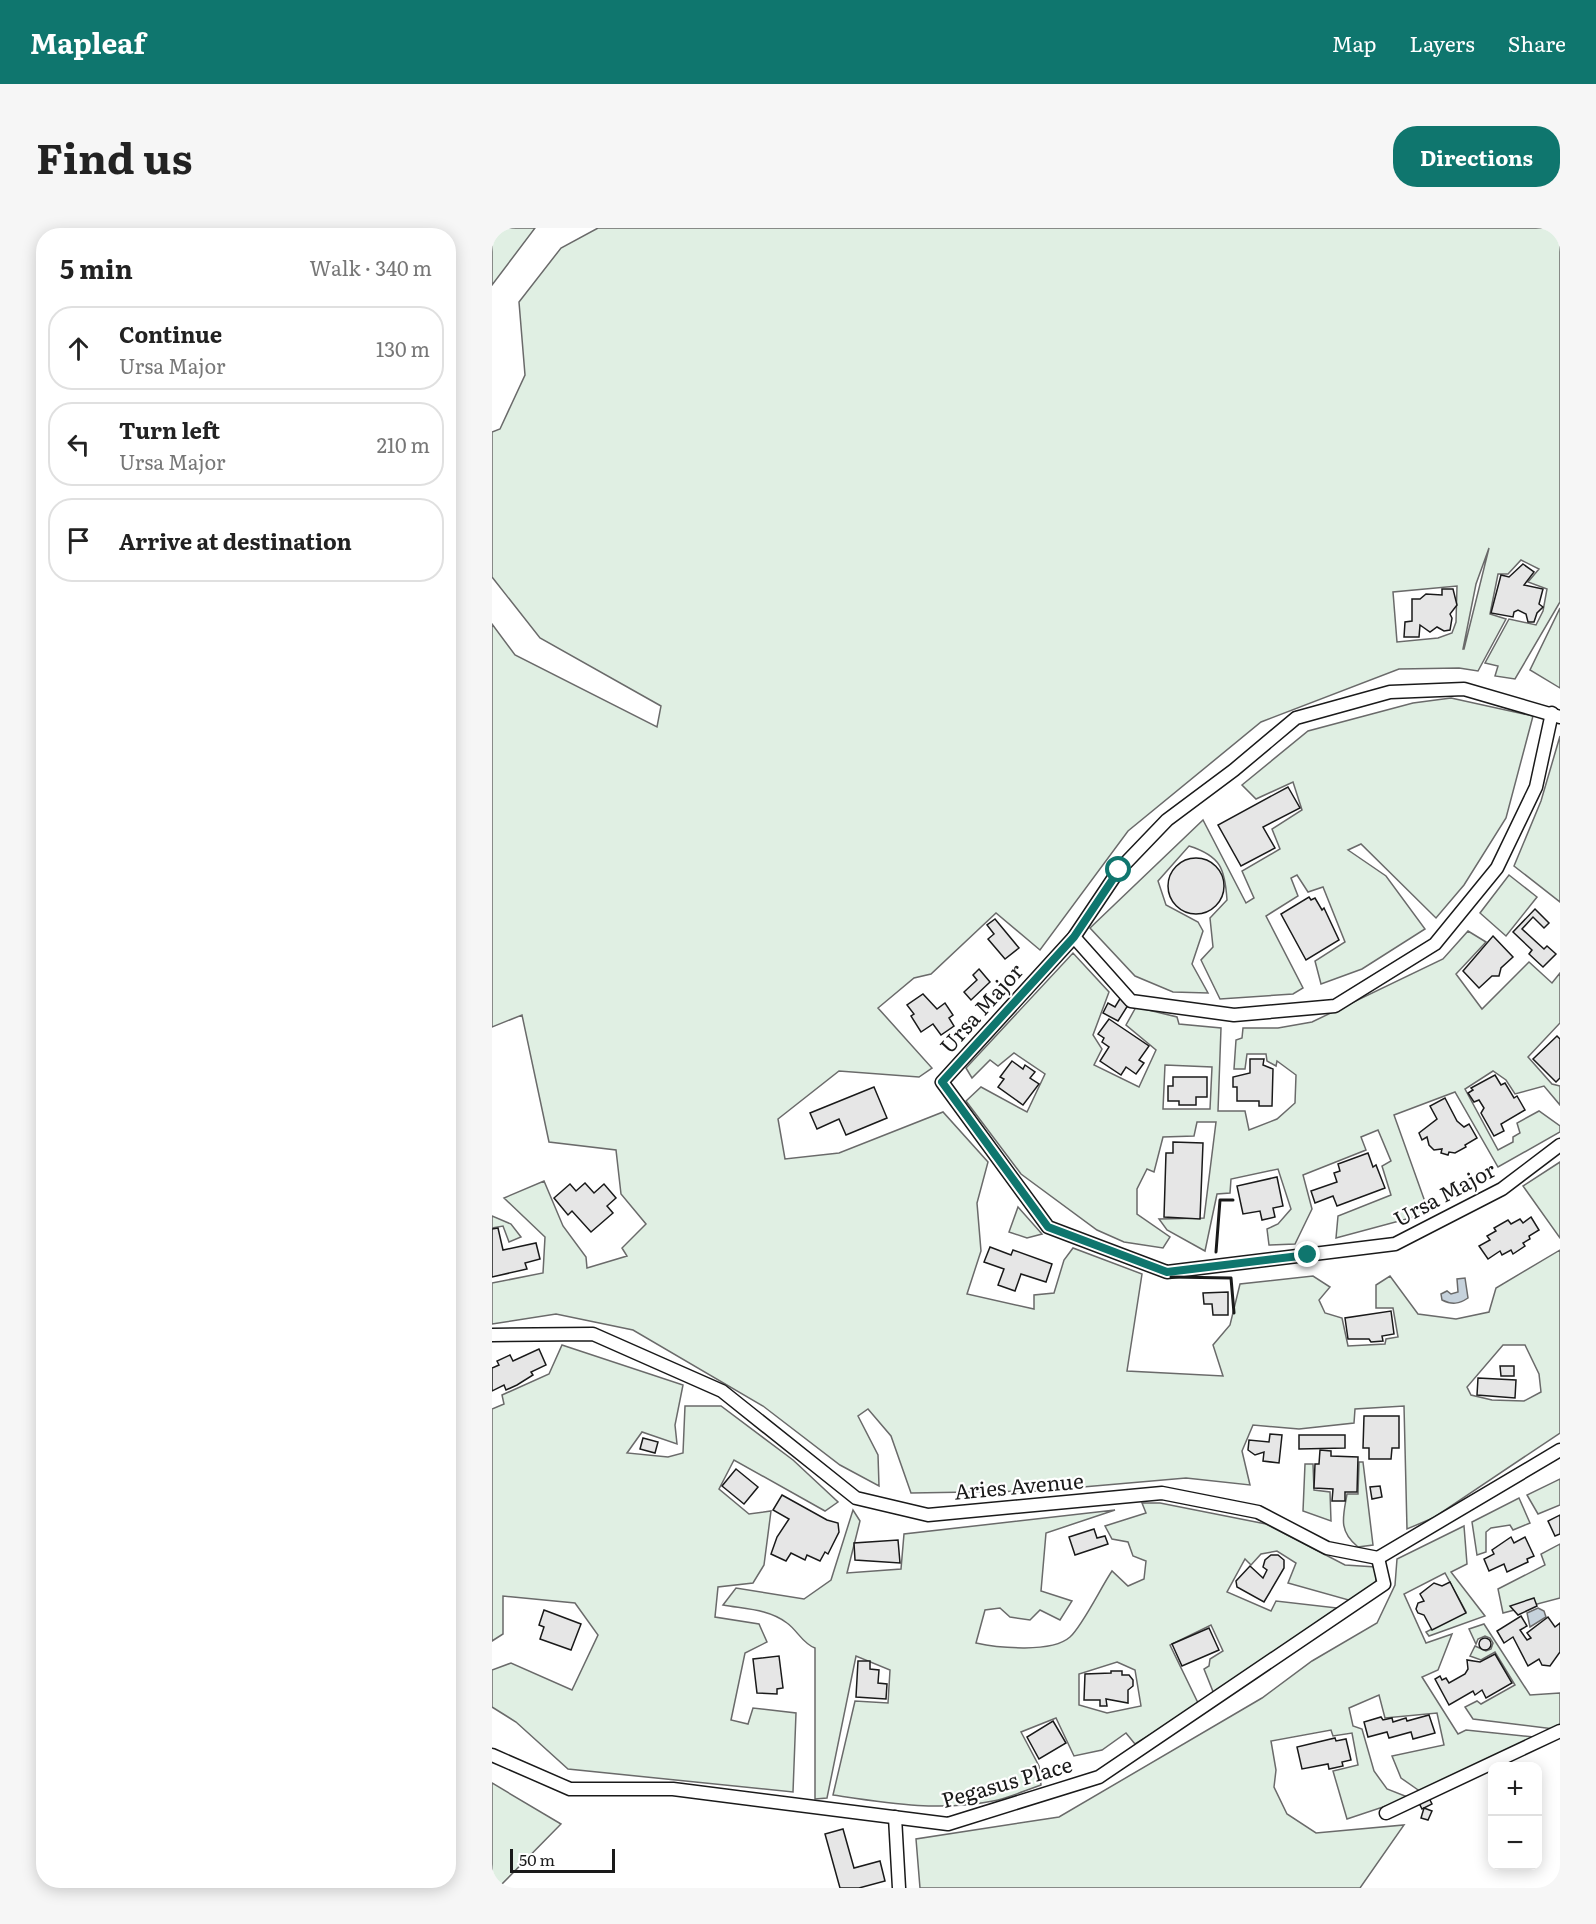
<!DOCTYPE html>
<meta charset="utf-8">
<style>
:root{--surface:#fff;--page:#f6f6f6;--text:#222;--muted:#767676;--line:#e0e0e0;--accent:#0f766e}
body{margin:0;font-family:Literata,serif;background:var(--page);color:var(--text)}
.controls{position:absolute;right:18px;bottom:18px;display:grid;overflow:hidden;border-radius:12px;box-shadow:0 3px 15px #0003}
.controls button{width:54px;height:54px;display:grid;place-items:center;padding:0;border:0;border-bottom:2px solid var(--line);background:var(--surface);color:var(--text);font:30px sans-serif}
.scale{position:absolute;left:18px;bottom:15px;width:105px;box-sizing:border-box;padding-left:6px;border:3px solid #1a1a1a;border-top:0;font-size:16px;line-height:21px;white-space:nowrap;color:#1a1a1a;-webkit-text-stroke:4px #fff;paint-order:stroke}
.stop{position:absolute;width:18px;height:18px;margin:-14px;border:4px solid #0f766e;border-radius:50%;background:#fff}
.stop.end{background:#0f766e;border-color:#fff;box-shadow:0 2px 6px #0008}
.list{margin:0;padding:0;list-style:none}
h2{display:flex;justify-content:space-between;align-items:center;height:78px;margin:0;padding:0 24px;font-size:26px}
h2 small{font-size:20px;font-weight:400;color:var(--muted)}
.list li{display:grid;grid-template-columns:39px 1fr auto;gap:18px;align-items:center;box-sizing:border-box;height:84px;margin:0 12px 12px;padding:0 12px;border:2px solid var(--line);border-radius:24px}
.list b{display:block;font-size:22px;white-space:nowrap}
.list p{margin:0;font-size:20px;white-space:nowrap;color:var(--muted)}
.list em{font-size:20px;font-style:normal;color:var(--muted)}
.icon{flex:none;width:33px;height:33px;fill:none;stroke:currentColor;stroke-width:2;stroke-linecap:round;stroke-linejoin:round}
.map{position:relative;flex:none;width:1068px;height:1660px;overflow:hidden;border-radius:24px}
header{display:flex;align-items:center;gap:36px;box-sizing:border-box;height:84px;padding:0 30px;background:var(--accent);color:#fff}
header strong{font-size:28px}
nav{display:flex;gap:33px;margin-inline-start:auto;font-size:21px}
.intro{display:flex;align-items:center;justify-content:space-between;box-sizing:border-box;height:144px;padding:0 36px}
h1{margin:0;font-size:42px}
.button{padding:15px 27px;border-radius:24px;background:var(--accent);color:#fff;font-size:21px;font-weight:700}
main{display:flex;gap:36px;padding:0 36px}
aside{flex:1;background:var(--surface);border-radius:24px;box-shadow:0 3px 15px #0003}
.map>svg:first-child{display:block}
.green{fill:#e0efe3;stroke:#6a6a6a;stroke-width:1.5;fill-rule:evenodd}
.water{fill:#c6d2dc;stroke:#6a6a6a;stroke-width:1.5}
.building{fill:#e6e6e6;stroke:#1a1a1a;stroke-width:1.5}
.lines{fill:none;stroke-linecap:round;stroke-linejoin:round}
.minor-casing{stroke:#1a1a1a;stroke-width:15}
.minor{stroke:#fff;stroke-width:12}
.wall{stroke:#1a1a1a;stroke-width:3}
.route{stroke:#0f766e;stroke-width:8}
.labels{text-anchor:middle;stroke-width:4.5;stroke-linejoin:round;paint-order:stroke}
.street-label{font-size:21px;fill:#1a1a1a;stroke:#fff}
</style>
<header>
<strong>Mapleaf</strong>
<nav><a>Map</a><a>Layers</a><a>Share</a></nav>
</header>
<div class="intro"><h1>Find us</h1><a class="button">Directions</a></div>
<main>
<aside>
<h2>5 min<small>Walk · 340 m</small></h2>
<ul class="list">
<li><svg class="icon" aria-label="ahead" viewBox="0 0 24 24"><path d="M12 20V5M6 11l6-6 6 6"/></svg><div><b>Continue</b><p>Ursa Major</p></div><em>130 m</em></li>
<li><svg class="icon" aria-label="left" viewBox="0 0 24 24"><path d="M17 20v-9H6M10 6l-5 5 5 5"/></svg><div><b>Turn left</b><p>Ursa Major</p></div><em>210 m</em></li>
<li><svg class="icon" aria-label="arrive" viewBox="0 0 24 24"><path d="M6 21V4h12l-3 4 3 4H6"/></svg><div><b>Arrive at destination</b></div></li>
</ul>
</aside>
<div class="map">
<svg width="1068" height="1660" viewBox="0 0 1068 1660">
<rect width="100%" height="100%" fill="#fff"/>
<!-- green -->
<g class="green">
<polygon points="0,0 43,0 0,57"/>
<path d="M106 0H1068V374L1023 451 1003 448 1006 438 993 435 1017 391 1044 397 1051 383 1055 361 1036 354 1047 341 1029 332 1016 346H1006L998 386 1014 391 986 443 967 440 907 441 769 494 636 603 548 722 504 685 439 746 422 750 386 780 440 840 427 849 347 843 286 891 293 931 347 925 451 884 496 934 485 975 489 1023 475 1066 542 1081V1067L562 1065 572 1032 581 1020 650 1046 635 1143 731 1148 721 1117 738 1097 748 1056 821 1048 838 1059 827 1072 833 1085 850 1090 856 1118 893 1116 894 1111 906 1109 901 1080H884V1057L898 1048 926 1086 964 1091 997 1084 1004 1060 1068 1022V1205L941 1290 915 1301 912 1178 863 1181 862 1195 807 1201 761 1197 750 1223 758 1257 694 1250 545 1263 419 1265 399 1208 376 1181 366 1188 386 1227 387 1258 348 1237 271 1178 141 1102 64 1086 0 1096V1055L51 1045 53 1009 12 970 52 953 71 998 94 1029 95 1040 135 1028 130 1020 154 996 129 966 124 922 57 914 30 787 0 799V396L23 427 165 499 169 478 48 410 0 349V204L8 201 33 147 27 74 69 20ZM997 320 972 421H971L984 356ZM965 358 964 394 960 405 946 410 905 414 901 364ZM1011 1117H1033L1047 1146 1049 1164 1032 1173 1000 1172 979 1167 975 1159Z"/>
<polygon points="1068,380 1068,460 1038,442"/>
<path d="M959 470 1041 488 1014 590 972 657 944 690 869 616 856 622 894 648 933 701 870 741 829 756 823 733 853 714 831 659 816 664 805 647 799 650 806 668 774 688 811 760 801 766 728 771 709 732 721 719 718 690 735 672C733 641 729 628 697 618L666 653 674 677 706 694 711 703 700 736 716 765 681 764 643 748 598 700 711 592 754 675 762 670 750 643 788 621 780 601 810 582 801 554 764 571 750 557 816 503 921 475Z"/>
<polygon points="1068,508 1068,674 1022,638 1049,573"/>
<polygon points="1017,647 1045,669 1014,708 988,685"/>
<path d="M976 703 994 714 964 746 990 781 1037 734 1060 755 1068 745V795L1036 829 1060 856 1068 858V877L1052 858 1023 866 1014 852 1001 843 973 861 1006 922 1021 914V909L1028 905 1025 895 1047 883 1068 898V904L1006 939 963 864 902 887 937 985 844 1010 846 988 899 967 890 938 899 933 886 902 869 909 874 922 811 947 820 981 803 1016 777 1017 775 1001 786 996 799 981 786 941 739 951 738 965 725 966 713 1023 675 1002 667 991 712 990 724 894H705L702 908 671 909 662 944 655 941 645 961V986L678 1009 671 1020 632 1014 605 1002 529 946 474 873 489 859 535 884 553 846 522 825 506 838 498 832 480 850 474 840 581 725 617 764 601 807 610 821 602 837 647 859 664 822 634 797 644 779 685 789 687 796 729 800 726 883H753L757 902 785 891 803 875 804 847 785 833 784 838 775 833 774 826H755L753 841H742L744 812 750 810 751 800H786L820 794 951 731ZM673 837 720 839 718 881H671Z"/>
<polygon points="1068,934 1068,1010 1031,958"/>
<polygon points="526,979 550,1006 535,1010 517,1004"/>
<polygon points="0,988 19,996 29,1009 17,1014 11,998 0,1000"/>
<polygon points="70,1117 191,1157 183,1197 185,1216 150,1204 135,1225 176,1229 191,1225 193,1178 229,1178 301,1232 346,1274 333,1283 242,1232 227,1261 257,1286 279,1283 272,1337 261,1355 226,1359 223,1389 267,1396 275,1414 253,1425 239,1492 256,1496 261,1480 304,1485 301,1564 76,1541 24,1494 0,1479 0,1442 19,1435 80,1462 106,1407 83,1375 11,1368 11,1406 0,1413 0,1181 12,1176 10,1167 57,1146"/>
<path d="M867 1234H871L881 1317 866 1319C846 1303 851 1289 855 1266H866Z"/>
<polygon points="813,1236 821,1236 822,1262 838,1264 839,1293 811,1283"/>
<polygon points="1068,1251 1068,1277 1046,1286 1035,1267"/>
<polygon points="1027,1270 1038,1295 1021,1302 1018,1297 999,1300 994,1304 994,1324 985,1327 980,1294"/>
<path d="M650 1275H668L774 1296 853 1337 884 1339V1354L860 1373 796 1355 804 1335 785 1323 769 1326 759 1337 753 1331 735 1364 779 1383 784 1373 845 1380 722 1466 712 1441 717 1438 718 1431 731 1423 719 1397 678 1417 707 1477 643 1516 634 1505 610 1522 582 1528 564 1490 529 1504 547 1538 549 1557C534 1562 517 1570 501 1573 447 1584 395 1575 341 1567L363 1473 396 1475 398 1442 364 1428 335 1570 323 1571V1420C311 1416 305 1402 295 1395 277 1381 253 1381 231 1377L244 1360 312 1371 339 1352 361 1282 368 1293 355 1345 409 1341 412 1306 623 1282 554 1305 549 1363 580 1373 568 1392 548 1382 538 1392 518 1389 508 1380 493 1382 484 1415C507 1420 560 1425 578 1409 591 1397 609 1359 620 1343L636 1358 652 1351 654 1333 641 1328 636 1314 620 1311 613 1298 654 1285ZM625 1434 643 1442 649 1478 615 1485 587 1477V1446Z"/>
<polygon points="972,1298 975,1336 959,1344 993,1388 937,1408 934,1404 974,1384 953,1345 912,1366 934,1415 960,1406 946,1442 930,1449 966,1506 974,1502 1042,1509 929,1564 909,1550 900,1528 952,1517 945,1485 893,1490 887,1467 857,1480 861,1498 870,1501 882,1543 895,1561 918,1570 855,1591 841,1543 866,1537 860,1505 841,1508 839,1502 779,1513 784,1542 782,1559 795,1586 824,1605 912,1597 868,1660 428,1660 424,1611 567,1589 770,1470 820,1433 885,1395 903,1357 905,1331"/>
<polygon points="1068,1316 1068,1370 1011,1385 1006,1361 1053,1337 1049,1326"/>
<polygon points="992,1396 1038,1467 1068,1465 1068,1498 1062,1501 981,1491 973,1479 985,1473 989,1476 1023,1457 1003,1424 989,1432 978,1428 983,1418 994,1423 999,1421 1001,1415 998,1410 993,1408 986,1411 984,1416 977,1401"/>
<polygon points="0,1555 69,1596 6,1660 0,1660"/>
</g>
<!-- water -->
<g class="water">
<path d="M973 1050 976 1070C967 1076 960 1077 950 1072L949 1066 955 1063 959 1066 966 1064 965 1051Z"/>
<polygon points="1046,1380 1052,1383 1054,1389 1038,1399 1035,1385"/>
</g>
<!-- building -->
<g class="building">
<polygon points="1031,336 1042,344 1032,357 1051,361 1047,376 1051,379 1045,385 1042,394 1036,394 1034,386 1026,382 1022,384 1021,389 999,385 1009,347 1017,349"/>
<polygon points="950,361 961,361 965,377 958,386 960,390 958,402 952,403 945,399 938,404 928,397 927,409 912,409 913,394 920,393 920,371 928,371 934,366 950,367"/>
<polygon points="796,559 808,580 771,599 783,620 749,638 726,597"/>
<circle cx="704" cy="658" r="28"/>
<polygon points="817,669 819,672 823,670 830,682 832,680 847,712 814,732 789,686"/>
<polygon points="1043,681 1057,695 1052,700 1041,689 1030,701 1052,721 1055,718 1064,726 1051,739 1037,726 1040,722 1021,704"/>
<polygon points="503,691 527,720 513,731 496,711 502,706 495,697"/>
<polygon points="1001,708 1021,729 1009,740 1007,748 1000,748 987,760 971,743"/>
<polygon points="487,741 498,754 479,772 472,764 485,752 481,747"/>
<polygon points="431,766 445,781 453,775 461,787 457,790 462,798 449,807 441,796 429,804 419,788 422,786 415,777"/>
<polygon points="629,769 638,774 626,793 611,785 616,775 623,779"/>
<polygon points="617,791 657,818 647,832 652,835 644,846 634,839 629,847 608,833 617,819 610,814 612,810 606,806"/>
<polygon points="1065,808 1068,811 1068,850 1064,854 1041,831"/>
<polygon points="758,831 772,831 771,837 781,841 780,878 767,878 767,873 745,873 745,859 741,859 741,849 758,845"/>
<polygon points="520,833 531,841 533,837 543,844 538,850 547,856 531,877 506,859 512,851 508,849"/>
<polygon points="1003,847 1009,857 1013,855 1022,870 1025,868 1033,882 1009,896 1012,903 1002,908 989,885 992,880 987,872 982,874 976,865 981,862 979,860"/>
<polygon points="681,849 715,849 715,869 704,869 704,877 687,877 687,873 676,873 676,858 681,858"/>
<polygon points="382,859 395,890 354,907 347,891 325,901 318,885"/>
<polygon points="953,870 965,893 972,899 977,896 985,910 973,917 974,919 963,925 957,924 956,927 949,925 950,921 942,922 937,917 935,909 930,912 927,905 945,891 938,878"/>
<polygon points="681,914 711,915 708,991 672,989 674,925 681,925"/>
<polygon points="876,925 881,939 884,937 893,960 845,978 841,968 823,975 819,963 845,954 842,945 848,943 846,936"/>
<polygon points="785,949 791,978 781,980 783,989 770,992 768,983 751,986 745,958"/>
<polygon points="93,955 102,965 112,956 124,970 115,978 121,985 99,1004 80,983 76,987 62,970 78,956 84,963"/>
<polygon points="1039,989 1047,1002 1037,1008 1038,1011 1031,1015 1033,1018 1021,1026 1019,1022 1010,1027 1008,1023 996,1031 987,1018 998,1012 995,1008 1004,1003 1002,1000 1016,992 1019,996 1028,991 1031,995"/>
<polygon points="6,1000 11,1022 44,1015 48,1031 33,1035 35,1041 0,1049 0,1001"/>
<polygon points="498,1019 519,1027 521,1022 560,1036 554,1054 529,1046 523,1063 506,1057 512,1041 492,1034"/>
<polygon points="736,1064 736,1087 721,1087 720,1076 712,1076 711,1065"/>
<polygon points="899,1083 902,1106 890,1108 891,1113 879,1114 877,1111 856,1111 853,1090"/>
<polygon points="47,1121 54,1137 39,1144 41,1147 25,1157 14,1162 12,1157 0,1163 0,1140 7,1137 5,1133 18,1127 21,1133"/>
<polygon points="1008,1138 1022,1138 1022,1148 1009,1148"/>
<polygon points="986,1150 1024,1152 1023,1170 985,1167"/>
<polygon points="872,1188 907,1188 907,1220 900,1220 899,1231 877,1231 877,1220 871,1220"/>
<polygon points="778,1206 790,1207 787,1235 771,1233 772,1224 763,1227 756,1222 757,1212 777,1214"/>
<polygon points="807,1207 853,1207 853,1220 807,1221"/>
<polygon points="151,1210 166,1214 163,1225 148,1221"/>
<polygon points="828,1222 839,1223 839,1228 866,1229 865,1264 853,1264 853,1273 840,1273 841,1261 822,1260 823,1236 827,1236"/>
<polygon points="244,1241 266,1259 252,1276 230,1258"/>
<polygon points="888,1258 890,1269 880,1271 878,1259"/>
<polygon points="290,1267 335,1292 346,1295 347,1304 336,1326 333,1324 328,1333 315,1327 313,1332 299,1325 294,1333 279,1326 285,1309 297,1291 281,1282"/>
<polygon points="1068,1287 1068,1306 1063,1308 1056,1293"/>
<polygon points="602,1301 605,1310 613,1308 616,1316 583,1327 577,1309"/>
<polygon points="1019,1309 1022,1315 1033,1309 1042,1328 1035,1331 1036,1334 1015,1344 1012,1336 997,1343 992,1331 1002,1326 1000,1322"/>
<polygon points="406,1312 408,1335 363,1332 362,1315"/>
<polygon points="779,1327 786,1327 792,1332 792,1340 772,1374 745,1359 744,1353 758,1338 771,1350 775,1342 771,1339 773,1332"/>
<polygon points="958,1354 974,1385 940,1402 932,1387 926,1385 924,1381 926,1375 932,1373 928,1366 942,1355 950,1358"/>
<polygon points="1042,1370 1045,1378 1026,1387 1018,1378"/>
<polygon points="52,1382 89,1396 79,1422 48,1411 52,1399 47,1397"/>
<polygon points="1029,1388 1035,1398 1028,1402 1035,1412 1039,1410 1035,1405 1056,1389 1063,1399 1068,1395 1068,1424 1058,1438 1050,1437 1047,1431 1036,1438 1021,1409 1012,1415 1005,1403"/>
<polygon points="717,1400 727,1422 690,1438 680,1416"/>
<circle cx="993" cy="1416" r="6"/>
<polygon points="1003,1426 1020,1455 994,1470 990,1462 983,1467 981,1463 957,1477 943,1451 948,1448 950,1452 954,1450 957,1455 973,1446 976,1441 975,1432 988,1434"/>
<polygon points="287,1428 291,1460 285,1461 285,1466 265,1465 261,1431"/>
<polygon points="366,1433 378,1433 378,1441 387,1442 386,1455 395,1456 394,1471 364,1469"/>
<polygon points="619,1443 630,1443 630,1447 637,1447 641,1452 641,1458 636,1462 636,1475 614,1471 615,1478 608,1478 608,1472 592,1472 593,1446 619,1445"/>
<polygon points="937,1487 943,1505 921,1511 919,1504 897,1510 895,1504 876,1509 872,1494 889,1489 891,1492 900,1490 901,1494 914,1490 915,1493"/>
<polygon points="561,1493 574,1515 547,1531 535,1509"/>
<polygon points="843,1510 844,1513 854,1511 859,1532 850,1534 851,1538 837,1541 836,1536 810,1541 805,1519"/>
<polygon points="937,1570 940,1576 930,1581 927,1575"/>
<polygon points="932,1580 940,1583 936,1592 929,1590"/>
<polygon points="351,1601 362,1640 388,1633 393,1653 367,1660 348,1660 333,1606"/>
</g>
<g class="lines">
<defs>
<g id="minor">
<polyline points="1068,489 972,461 898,464 804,490 742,542 675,592 627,642 582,709 450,854 556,999 675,1044 903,1016 1010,961 1068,917"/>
<polyline points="582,709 639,773 742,787 843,778 943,716 1005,640 1044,559 1060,485"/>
<polyline points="0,1107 101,1106 230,1163 364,1270 436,1287 670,1265 766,1284 835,1320 886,1330 1068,1222"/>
<polyline points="0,1527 78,1561 181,1561 456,1596 607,1549 892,1356 886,1330"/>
<polyline points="894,1585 1068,1503"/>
<polyline points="403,1589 407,1660"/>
</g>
</defs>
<!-- minor casing -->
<use href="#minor" class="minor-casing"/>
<!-- minor -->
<use href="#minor" class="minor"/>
<!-- wall -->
<g class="wall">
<polyline points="724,1024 728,972 741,972"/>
<polyline points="679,1049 739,1050 742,1085"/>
</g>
</g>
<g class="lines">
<!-- route -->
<polyline class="route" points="627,642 582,709 450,854 556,999 675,1044 816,1027"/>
</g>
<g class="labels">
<!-- street labels -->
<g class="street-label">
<text transform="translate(490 781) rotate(-48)" y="7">Ursa Major</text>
<text transform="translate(953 967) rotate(-28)" y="7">Ursa Major</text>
<text transform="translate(527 1259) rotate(-5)" y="7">Aries Avenue</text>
<text transform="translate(515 1555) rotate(-16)" y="7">Pegasus Place</text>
</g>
</g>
</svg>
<div class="controls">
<button>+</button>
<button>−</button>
</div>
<div class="scale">50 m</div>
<div class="stop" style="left:627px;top:642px"></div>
<div class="stop end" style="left:816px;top:1027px"></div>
</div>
</main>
